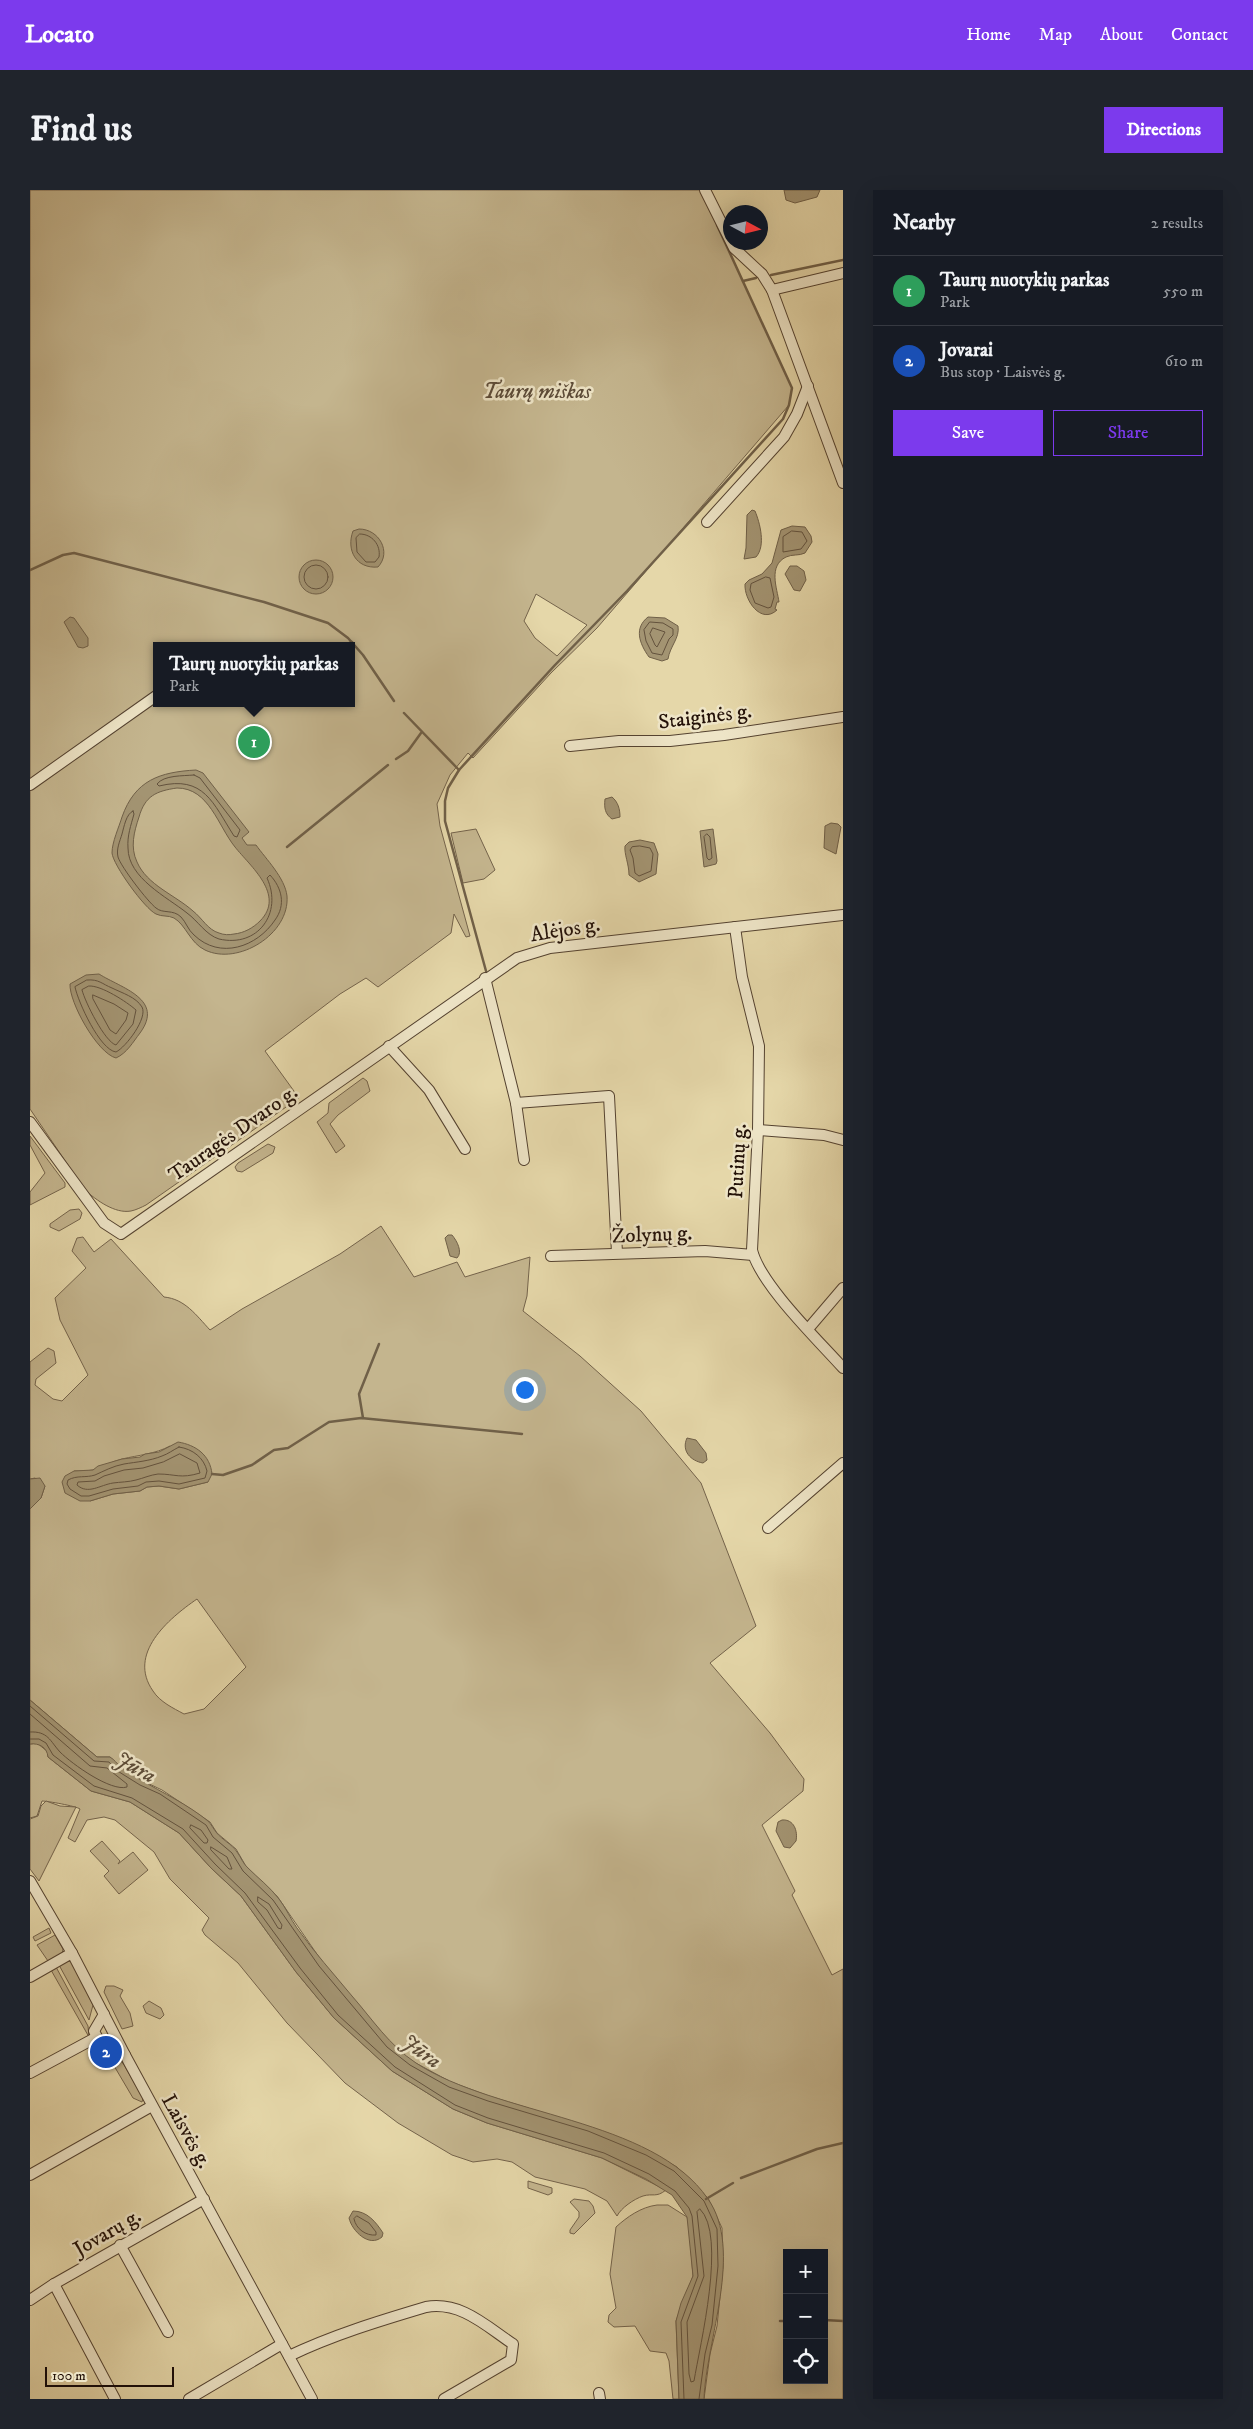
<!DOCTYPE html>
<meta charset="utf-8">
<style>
:root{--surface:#171b24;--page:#20242c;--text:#f1f3f6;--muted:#9ea1a6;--line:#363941;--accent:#7c3aed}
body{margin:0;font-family:"IM FELL DW Pica",serif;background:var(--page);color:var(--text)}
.controls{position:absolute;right:15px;bottom:15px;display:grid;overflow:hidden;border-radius:0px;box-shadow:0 5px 20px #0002}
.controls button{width:45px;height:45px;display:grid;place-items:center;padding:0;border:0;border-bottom:1px solid var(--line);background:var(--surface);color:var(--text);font:25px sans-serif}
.compass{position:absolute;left:693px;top:15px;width:45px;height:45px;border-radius:50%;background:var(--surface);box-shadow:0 5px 20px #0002;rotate:97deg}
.scale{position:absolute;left:15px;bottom:12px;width:129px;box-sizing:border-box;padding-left:5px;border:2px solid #231108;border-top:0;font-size:14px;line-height:18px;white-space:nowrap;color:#231108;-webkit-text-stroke:4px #eee5c7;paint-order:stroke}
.you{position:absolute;left:494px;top:1199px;width:18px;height:18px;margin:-12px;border:4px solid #fff;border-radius:50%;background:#1a73e8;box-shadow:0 0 0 8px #1a73e833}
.badge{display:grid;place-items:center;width:32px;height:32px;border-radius:50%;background:var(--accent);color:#fff;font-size:16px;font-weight:700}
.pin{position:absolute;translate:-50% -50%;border:2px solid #fff;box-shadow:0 1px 5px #0006}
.popup{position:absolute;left:123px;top:452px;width:202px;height:65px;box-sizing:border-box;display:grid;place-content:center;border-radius:0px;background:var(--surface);filter:drop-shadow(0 1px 4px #0005);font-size:16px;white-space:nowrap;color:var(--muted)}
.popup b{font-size:19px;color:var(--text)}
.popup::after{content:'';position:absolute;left:50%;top:100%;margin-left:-10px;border:10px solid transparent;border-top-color:var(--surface)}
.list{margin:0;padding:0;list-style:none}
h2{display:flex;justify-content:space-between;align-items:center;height:65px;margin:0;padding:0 20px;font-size:21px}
h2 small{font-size:16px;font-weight:400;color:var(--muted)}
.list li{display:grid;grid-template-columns:32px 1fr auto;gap:15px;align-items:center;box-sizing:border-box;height:70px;padding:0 20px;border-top:1px solid var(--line)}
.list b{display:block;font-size:19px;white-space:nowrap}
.list p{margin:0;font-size:16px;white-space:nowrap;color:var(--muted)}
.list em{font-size:16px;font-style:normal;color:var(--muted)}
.actions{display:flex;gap:10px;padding:15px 20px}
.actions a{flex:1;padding:11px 0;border:1px solid var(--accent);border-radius:0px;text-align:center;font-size:18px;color:var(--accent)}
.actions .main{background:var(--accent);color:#fff}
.icon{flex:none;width:28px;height:28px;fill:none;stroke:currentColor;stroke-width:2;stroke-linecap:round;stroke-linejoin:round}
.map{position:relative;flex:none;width:813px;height:2209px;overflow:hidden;border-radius:0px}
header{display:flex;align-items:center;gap:30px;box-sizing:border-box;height:70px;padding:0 25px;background:var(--accent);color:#fff}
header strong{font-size:24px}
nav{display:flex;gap:28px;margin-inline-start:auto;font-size:18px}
.intro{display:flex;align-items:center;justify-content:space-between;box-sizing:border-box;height:120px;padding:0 30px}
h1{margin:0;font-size:35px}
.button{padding:12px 22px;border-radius:0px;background:var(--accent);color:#fff;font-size:18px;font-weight:700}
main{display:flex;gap:30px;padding:0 30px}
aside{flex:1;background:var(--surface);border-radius:0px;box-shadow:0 5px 20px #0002}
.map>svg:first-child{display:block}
.green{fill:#c4b58e;stroke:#74634b;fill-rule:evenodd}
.water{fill:#a39472;stroke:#706048;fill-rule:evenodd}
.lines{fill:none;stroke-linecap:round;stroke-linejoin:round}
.shore{stroke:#63523d;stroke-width:1}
.stream{stroke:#706048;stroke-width:2.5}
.minor-casing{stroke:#544230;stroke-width:12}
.minor{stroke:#eee5c7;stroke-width:10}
.labels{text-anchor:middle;stroke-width:5;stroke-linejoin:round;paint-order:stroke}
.park-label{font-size:21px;font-style:italic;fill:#5b4a37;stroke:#eee5c7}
.street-label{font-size:21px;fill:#231108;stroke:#eee5c7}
.water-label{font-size:22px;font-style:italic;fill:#5d4c38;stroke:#eee5c7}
</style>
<header>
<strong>Locato</strong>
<nav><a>Home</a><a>Map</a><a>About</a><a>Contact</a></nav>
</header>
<div class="intro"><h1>Find us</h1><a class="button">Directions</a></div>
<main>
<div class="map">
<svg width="813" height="2209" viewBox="0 0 813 2209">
<rect width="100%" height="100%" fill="#e5d7a9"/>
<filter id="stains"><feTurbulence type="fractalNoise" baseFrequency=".004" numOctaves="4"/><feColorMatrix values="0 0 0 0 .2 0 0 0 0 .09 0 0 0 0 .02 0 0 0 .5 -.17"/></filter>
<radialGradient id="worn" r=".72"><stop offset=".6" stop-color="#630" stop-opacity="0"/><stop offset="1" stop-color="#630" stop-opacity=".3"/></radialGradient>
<!-- green -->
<g class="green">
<path d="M0 0H671L762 198 759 215 567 438 521 483 443 568 438 563 420 585 407 614 410 636 440 746 436 747 424 724 421 743 348 797 336 788 310 804 235 861 269 908 116 1015C112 1017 106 1020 101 1021 85 1024 66 1010 55 1000L0 919ZM506 404 557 435 527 466 505 448 494 431ZM126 456H322V513H126Z"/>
<polygon points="446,639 465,680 454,689 433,693 421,643"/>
<polygon points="333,888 337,891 340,901 308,925 300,934 315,956 306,963 287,932 298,923 299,913"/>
<polygon points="0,946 35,993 35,997 0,1015 0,1002 15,983 0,955"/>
<polygon points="238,954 245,957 243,963 212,982 207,981 205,977 208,973"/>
<polygon points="49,1019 52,1023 50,1029 29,1041 20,1037 20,1034 40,1020"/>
<path d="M351 1036 384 1087 427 1072 435 1087 500 1067 497 1106 493 1121 550 1166 611 1221 671 1293 726 1436 680 1473 740 1543 774 1589 773 1601 732 1635 765 1701 762 1705 802 1785 813 1779V2209H674L680 2164 687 2136 693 2077 692 2038 678 2008 647 1977 618 1961 560 1937 459 1906 421 1892 382 1871 361 1854 293 1773 247 1706 217 1678 206 1659 187 1643 180 1632 132 1600 113 1591 88 1575 80 1567H67L0 1510V1319L11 1308 15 1296 5 1288 0 1289V1172L18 1158 24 1161 26 1173 6 1189 5 1195 23 1209 32 1211 58 1185 30 1130 25 1108 56 1078 42 1061 47 1048 53 1047 64 1062 81 1049 134 1107C155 1109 166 1125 180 1140L212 1119 310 1064ZM140 1256 178 1292 149 1299 129 1296 117 1297 110 1301 83 1304 60 1311 44 1281C50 1281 57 1281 63 1280 73 1278 82 1271 92 1269 109 1265 125 1264 140 1256ZM167 1409 216 1477 174 1519 154 1524C143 1518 130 1512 123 1501 97 1464 138 1429 167 1409ZM757 2063H794V2190H757Z"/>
<path d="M7 1553 18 1562V1567L61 1601 100 1612 149 1643 181 1678 211 1706 266 1782 304 1828 362 1881 423 1919 457 1933 572 1968 636 2000C626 2008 623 2003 613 2006 604 2009 591 2018 587 2026L577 2011 555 1999 505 1987 482 1972 467 1969 443 1972 422 1965 368 1933 315 1893 257 1833 208 1773 175 1745 172 1740 179 1728 140 1689 124 1662 85 1630 74 1627 57 1630 45 1652 38 1648 50 1619C46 1616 17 1611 12 1611L7 1626 0 1628V1554Z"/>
<polygon points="16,1611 30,1616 46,1617 9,1691 0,1679 0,1629 8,1626 11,1616"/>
<polygon points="72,1651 90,1671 88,1674 103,1662 118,1680 89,1704 74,1686 79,1681 60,1661"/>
<polygon points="19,1738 21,1743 5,1751 3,1747"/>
<polygon points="25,1745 33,1759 32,1764 18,1771 7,1755"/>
<polygon points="38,1771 42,1772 63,1815 59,1830 29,1775"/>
<polygon points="26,1777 58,1836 59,1847 21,1780"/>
<polygon points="76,1796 84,1796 93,1800 90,1806 100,1823 103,1836 92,1839 74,1802"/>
<polygon points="119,1811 131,1818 134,1825 130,1829 116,1823 113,1816"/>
<polygon points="82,1866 93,1873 113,1908 112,1912 103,1908 80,1869"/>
<polygon points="498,1991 522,1998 522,2003 518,2005 498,1998"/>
<polygon points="544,2009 559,2011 563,2016 565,2023 544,2044 540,2043 540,2040 549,2027 549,2022 540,2012"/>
<path d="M627 2015H638L657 2027 659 2035 663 2086 646 2131 649 2209H643L639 2171 636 2163 620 2161 605 2136 584 2137 578 2132 579 2125 586 2118 580 2084 586 2037C597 2027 611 2017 627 2015Z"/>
</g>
<!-- water -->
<g class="water">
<polygon points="754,0 790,0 787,7 765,13 756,10"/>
<path d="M722 320 725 321C730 333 736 356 726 367L714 369 716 358 717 325Z"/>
<path d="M762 336 775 337 781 346 782 352 775 363C769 366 762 364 756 367 738 376 747 398 749 412H747L745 419 747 420C731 435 714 410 715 394L719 390 732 384 742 373 751 340Z"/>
<path d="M329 339C349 339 362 362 348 377 326 379 316 360 323 341Z"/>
<circle cx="286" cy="387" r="17"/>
<polygon points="760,376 767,376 774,381 776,390 770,401 764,400 755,384"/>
<polygon points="40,427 44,428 58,448 58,456 53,458 48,457 34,432"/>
<path d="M618 427 635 428 648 436C650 448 640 456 638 469L632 471 619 467C609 453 604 438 618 427Z"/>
<path d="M166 580 173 583 219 642 212 648 217 655H226C236 669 255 688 257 706 260 744 208 776 175 760 160 753 156 735 144 728 138 725 132 727 126 724 115 719 83 675 82 663 82 652 89 637 92 627 105 590 130 582 166 580ZM147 598C179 598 188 636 205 657 220 676 256 705 230 731 223 738 214 743 204 744 199 745 194 745 189 743 178 740 172 728 163 721 145 705 117 695 107 672 100 657 104 642 109 627 115 606 126 601 147 598Z"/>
<path d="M582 607C588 612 590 619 590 627L582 629C575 624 574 618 575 609Z"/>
<polygon points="801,633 808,634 811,637 806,664 794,658 795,636"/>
<polygon points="683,639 687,671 686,674 674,677 670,641"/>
<path d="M610 650 624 653 628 664 626 684 609 692 599 685C599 674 594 664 595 656L599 652Z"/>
<path d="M69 784C91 798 135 809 110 843 103 852 97 863 86 868 67 863 39 812 40 794L56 785Z"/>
<path d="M418 1045H422C427 1051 433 1062 427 1068L420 1066 415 1048Z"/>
<path d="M657 1248 666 1250 676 1263 677 1270 673 1273C661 1271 651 1261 657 1248Z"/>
<path d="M148 1252C166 1255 180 1265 182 1284L178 1292 149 1299 129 1296 117 1297 110 1301 83 1304 60 1311H50L35 1303 32 1292 35 1286 44 1281 63 1280 68 1276 92 1269 110 1267 115 1264 129 1262Z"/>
<polygon points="10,1288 15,1296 11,1308 0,1319 0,1289"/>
<path d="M0 1510 67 1567H80C85 1570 86 1573 91 1577 97 1582 104 1586 111 1590 133 1603 157 1614 178 1631 181 1634 183 1638 186 1642 192 1650 202 1654 207 1662 211 1667 213 1674 218 1678 228 1688 240 1697 249 1709 256 1718 260 1728 267 1738 284 1762 303 1783 322 1806 343 1830 359 1855 386 1873 467 1926 623 1928 678 2009 714 2060 676 2151 674 2209H649L646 2131 651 2113 663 2086 657 2027 642 2005 616 1989 572 1968 457 1933 423 1919 362 1881 304 1828 266 1782 211 1706 181 1678 149 1643 100 1612 61 1601 18 1567C17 1557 9 1553 0 1554Z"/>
<path d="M752 1630C764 1629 768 1641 766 1651L760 1658 754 1657 746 1641 748 1632Z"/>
<path d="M323 2021C337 2021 346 2032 353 2043L352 2047C339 2058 322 2041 319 2028Z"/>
</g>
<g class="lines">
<!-- shore -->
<g class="shore">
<polygon points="762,341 772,342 777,351 771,359 753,362 753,347"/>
<path d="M330 344C342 344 351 355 349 367L345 372H336L327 362 326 348Z"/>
<circle cx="286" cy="387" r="12"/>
<polygon points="736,387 740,388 744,407 741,417 738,418 725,413 720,400 721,394"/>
<polygon points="620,432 633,433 643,439 643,445 639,449 632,465 622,463 616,451 614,440"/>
<polygon points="623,438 635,442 627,457 625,455 620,444"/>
<path d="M164 585 170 588 210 640 207 647 204 646C183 613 174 585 129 596L127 594C134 585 153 586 164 585Z"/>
<path d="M103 621 104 624C101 635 97 646 98 658 98 688 137 707 157 723 168 731 176 745 189 749 228 758 253 723 237 688L240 685C252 698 256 715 245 730 227 757 190 770 164 745 158 740 156 732 151 727 143 719 133 724 126 718 118 712 91 677 88 667 86 659 90 651 92 644 94 637 96 624 103 621Z"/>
<polygon points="677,644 680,647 682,668 679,670 677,668 674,647"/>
<polygon points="610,656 620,658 623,664 621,681 609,686 605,683 603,668 600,660 602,657"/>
<path d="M57 790C69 789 72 794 82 798 92 803 106 807 112 817 118 828 96 857 86 862 70 860 48 812 45 797Z"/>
<path d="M59 796C71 795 97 812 106 820L103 834 86 855C75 852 55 812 52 800Z"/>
<polygon points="63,805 84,814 98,823 96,830 86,844 80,840 63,809"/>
<path d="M149 1257C163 1259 174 1268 177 1281L175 1288 149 1294 129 1291 116 1292 108 1296 83 1299 59 1306H51L40 1299 37 1294 38 1290C47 1285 56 1288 65 1285 74 1281 83 1276 94 1274 106 1272 120 1271 132 1266 138 1264 143 1260 149 1257Z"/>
<path d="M150 1264 167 1273 170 1283C150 1289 146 1284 128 1284 120 1285 114 1288 106 1290 99 1292 90 1292 83 1293 70 1295 58 1305 47 1295L48 1292 65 1291 74 1286 94 1280 113 1278 133 1272Z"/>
<polyline points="0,1516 64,1571 79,1572 86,1580 110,1595 130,1604 176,1635 183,1647 202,1663 213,1681 243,1710 289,1776 357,1857 380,1875 419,1897 458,1911 558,1941 616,1965 644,1981 674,2011 687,2039 688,2076 682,2135 675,2164 669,2209"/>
<path d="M0 1524 60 1576 77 1578 97 1594V1597C81 1602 42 1574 30 1562 20 1551 18 1541 0 1542"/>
<polyline points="0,1549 9,1549 16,1553 23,1565 64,1596 102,1608 153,1639 185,1674 215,1703 270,1778 308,1825 365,1877 425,1915 458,1928 574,1963 619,1984 645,2001 659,2018 662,2026 668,2086 651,2132 654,2209"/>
<polygon points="161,1635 171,1640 178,1650 177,1653 174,1653 160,1638"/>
<polygon points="181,1657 197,1667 202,1679 199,1679 181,1660"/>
<polygon points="228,1707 239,1714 252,1735 251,1739 248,1738 237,1720 228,1712"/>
<path d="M670 2019C697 2045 670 2155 664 2191L661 2192 659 2184 657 2132 674 2086 667 2022Z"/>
<path d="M327 2026 339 2033 346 2042V2045C336 2046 326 2039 324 2029Z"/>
</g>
<!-- stream -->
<g class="stream">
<polyline points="741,85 813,70"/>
<polyline points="713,91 726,88"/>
<polyline points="0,380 33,365 44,363 234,412 298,433 318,448 333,465 364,511"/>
<polyline points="312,456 322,452"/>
<polyline points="374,523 429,580"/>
<polyline points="366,569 378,561 391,543"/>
<polyline points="257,657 358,575"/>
<polyline points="456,781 415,631 415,611 418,598 429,580 525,475 597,401 753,229 759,215 762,198 687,35"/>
<polyline points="333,1228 329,1204 349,1154"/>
<polyline points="182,1284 193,1285 222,1275 244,1260 258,1258 299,1232 331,1228 492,1244"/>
<polyline points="711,1988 787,1959 813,1953"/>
<polyline points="676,2009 703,1993"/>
<polyline points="794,2130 813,2131"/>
<polyline points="750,2131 757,2131"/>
</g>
<defs>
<g id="minor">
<polyline points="675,0 704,58 732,84 742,100"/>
<polyline points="813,83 742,100 813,293"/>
<polyline points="677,332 754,247 767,224 778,196"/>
<polyline points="540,556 589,551 640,551 694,545 813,527"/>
<polyline points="0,595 126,506"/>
<path d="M705 737 712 787 729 856 728 940 722 1060C730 1094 788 1150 813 1178"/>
<polyline points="455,788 486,913 494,970"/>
<polyline points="359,856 399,900 435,959"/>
<polyline points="486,913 579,906 587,1063"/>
<polyline points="0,932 74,1033 91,1044 487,768 520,758 813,725"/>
<polyline points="728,940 794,945 813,950"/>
<polyline points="521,1066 675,1061 723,1065"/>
<polyline points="778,1139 813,1098"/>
<polyline points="738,1338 813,1273"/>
<polyline points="0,1691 42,1763 95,1865 282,2209"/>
<polyline points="0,1787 42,1763"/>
<polyline points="74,1824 64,1841 71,1855 95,1865"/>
<polyline points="0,1883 67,1847"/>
<polyline points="0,1985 122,1916"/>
<polyline points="90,2055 138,2142"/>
<polyline points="24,2094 85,2209"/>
<polyline points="0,2110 24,2094 174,2009"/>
<path d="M259 2166C303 2145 349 2131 396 2117 431 2111 456 2136 483 2154L481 2170 414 2209"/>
<polyline points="569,2203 570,2209"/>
<polyline points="159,2209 252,2154"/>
</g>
</defs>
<!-- minor casing -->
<use href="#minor" class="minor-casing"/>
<!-- minor -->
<use href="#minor" class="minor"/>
</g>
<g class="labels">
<!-- park labels -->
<g class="park-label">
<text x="507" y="208">Taurų miškas</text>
</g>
<!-- street labels -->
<g class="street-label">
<text transform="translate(675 526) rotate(-7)" y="7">Staiginės g.</text>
<text transform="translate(535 739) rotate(-9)" y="7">Alėjos g.</text>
<text transform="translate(203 943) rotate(-35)" y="7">Tauragės Dvaro g.</text>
<text transform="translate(707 971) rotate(-87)" y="7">Putinų g.</text>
<text transform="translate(622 1044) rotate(-2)" y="7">Žolynų g.</text>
<text transform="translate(157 1941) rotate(61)" y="7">Laisvės g.</text>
<text transform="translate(77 2042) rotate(-30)" y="7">Jovarų g.</text>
</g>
<!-- water labels -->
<g class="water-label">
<text transform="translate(106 1576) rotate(29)" y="8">Jūra</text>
<text transform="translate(392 1860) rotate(36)" y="8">Jūra</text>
</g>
</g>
<rect width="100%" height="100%" filter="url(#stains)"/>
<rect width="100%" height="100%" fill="url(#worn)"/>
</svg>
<div class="controls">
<button>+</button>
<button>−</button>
<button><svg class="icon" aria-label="locate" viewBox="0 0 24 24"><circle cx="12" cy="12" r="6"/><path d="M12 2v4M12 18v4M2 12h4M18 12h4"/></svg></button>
</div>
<svg class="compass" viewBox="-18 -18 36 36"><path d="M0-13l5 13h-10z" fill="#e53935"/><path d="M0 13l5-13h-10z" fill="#9ea1a6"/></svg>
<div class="scale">100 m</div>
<div class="you"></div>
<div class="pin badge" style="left:224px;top:552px;background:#2e9e5b">1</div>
<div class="popup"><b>Taurų nuotykių parkas</b>Park</div>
<div class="pin badge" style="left:76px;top:1862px;background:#1a4fb4">2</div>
</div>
<aside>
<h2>Nearby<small>2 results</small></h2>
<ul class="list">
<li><span class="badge" style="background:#2e9e5b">1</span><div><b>Taurų nuotykių parkas</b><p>Park</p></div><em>550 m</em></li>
<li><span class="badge" style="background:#1a4fb4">2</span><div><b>Jovarai</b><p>Bus stop · Laisvės g.</p></div><em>610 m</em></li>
</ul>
<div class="actions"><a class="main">Save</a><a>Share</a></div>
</aside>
</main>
